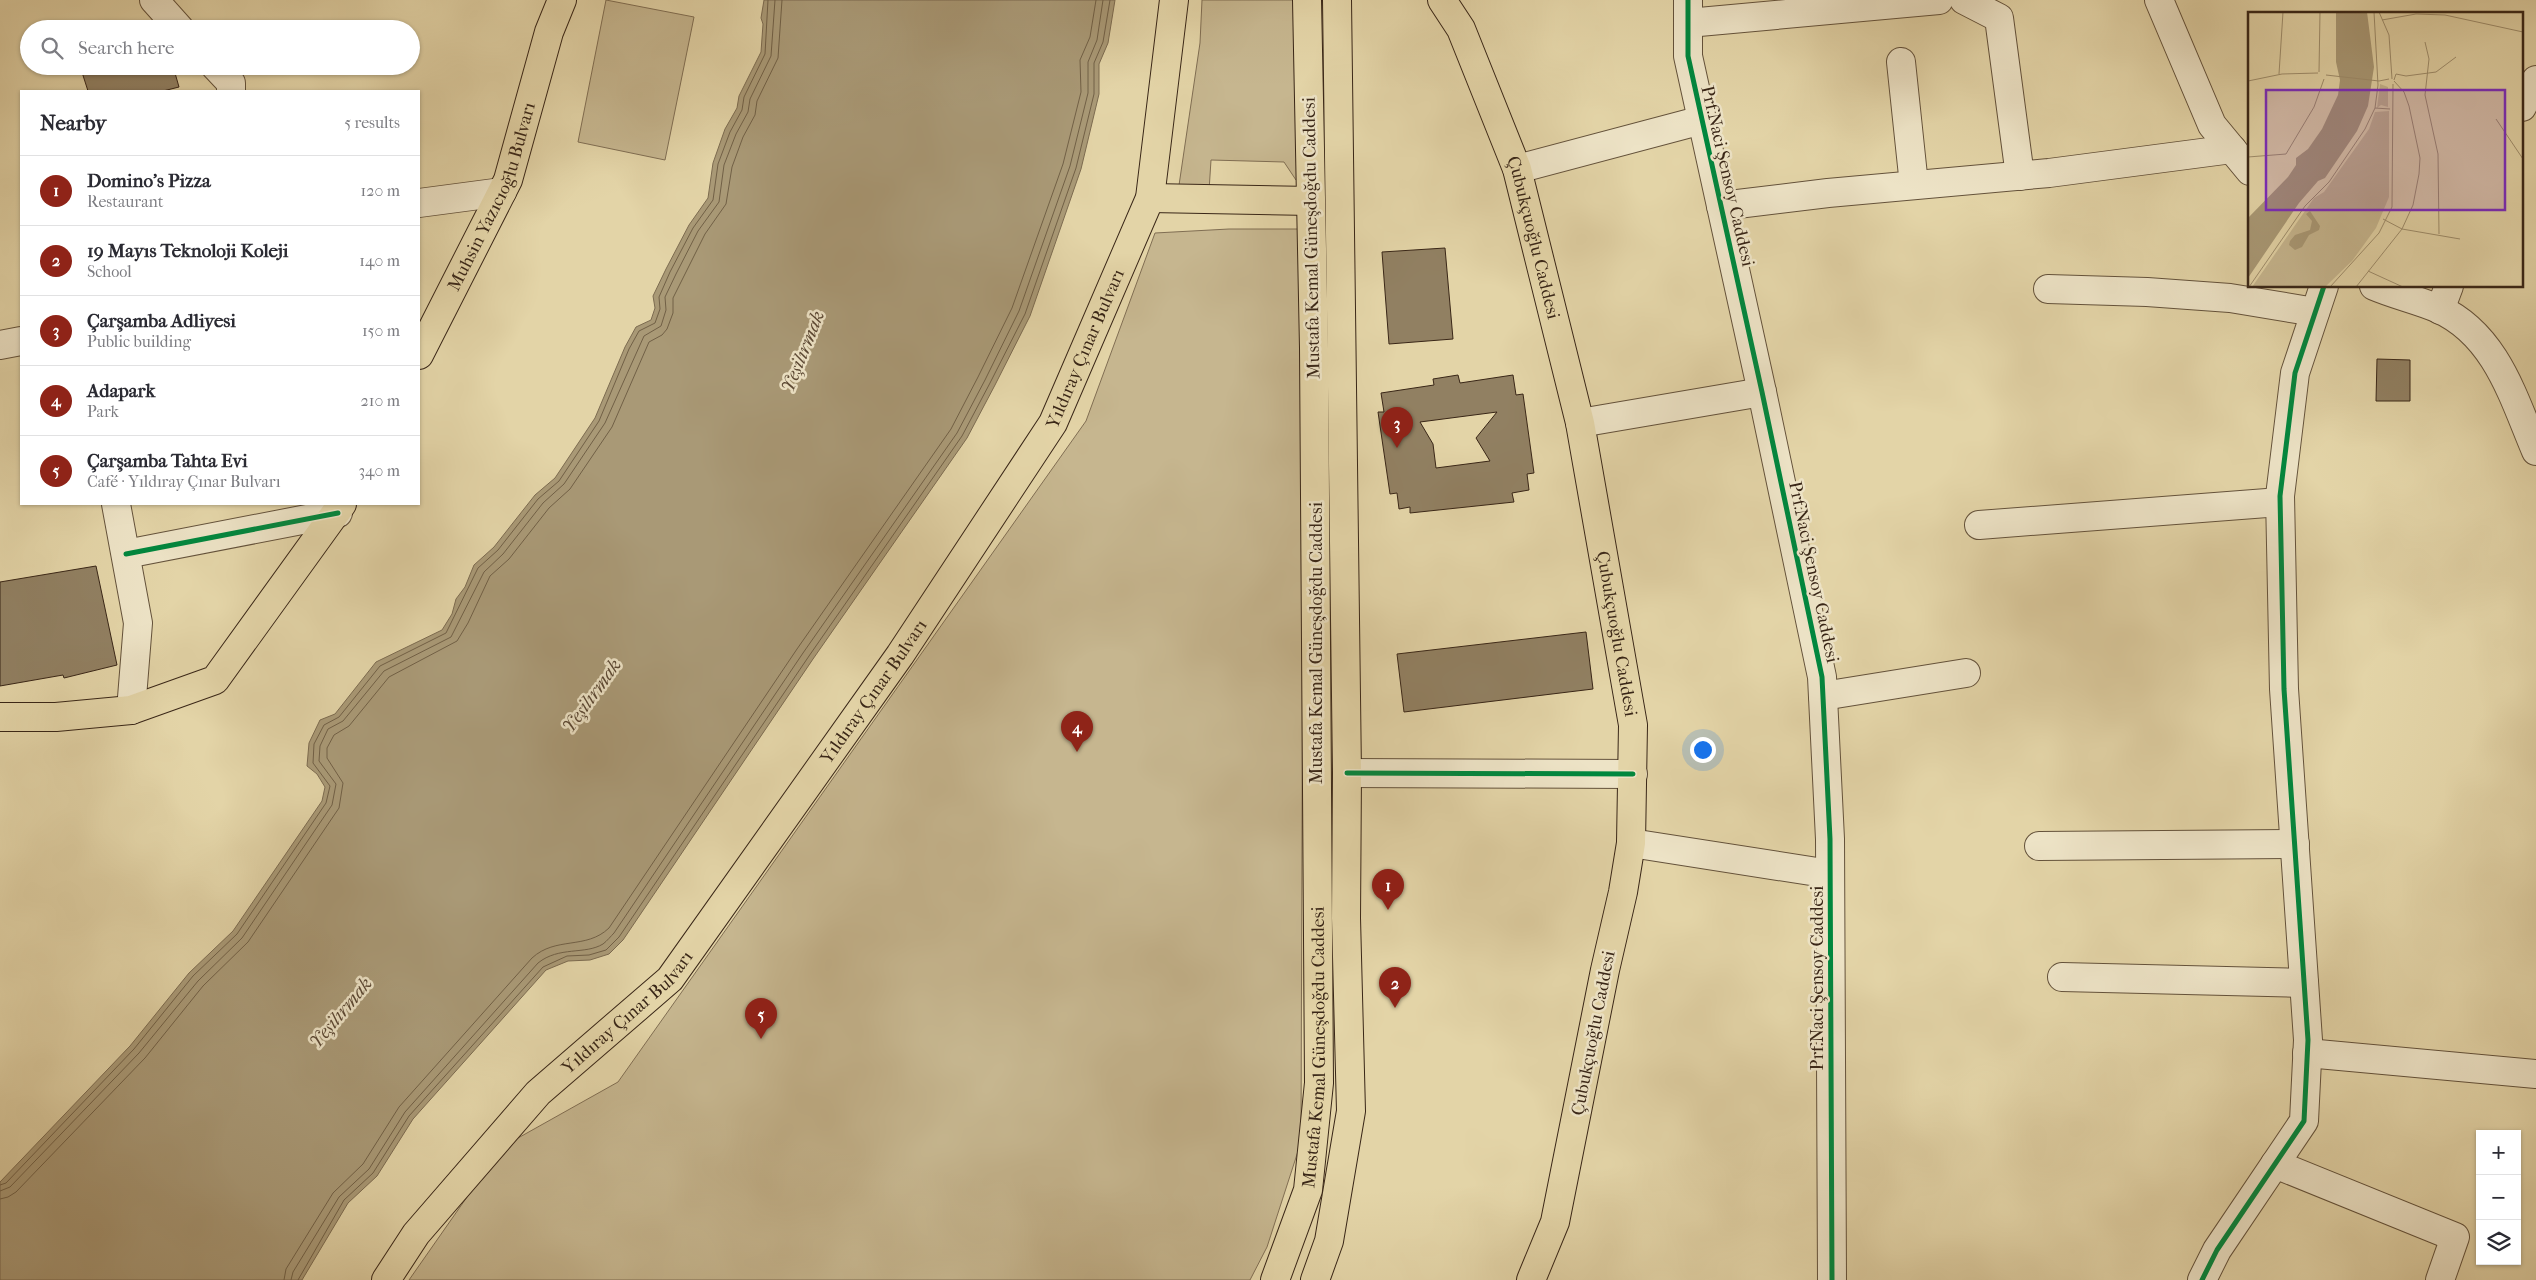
<!DOCTYPE html>
<meta charset="utf-8">
<style>
:root{--surface:#fff;--page:#f2f2f3;--text:#2b2b33;--muted:#7c7c81;--line:#e1e1e2;--accent:#8f2418}
body{margin:0;font-family:"IM FELL French Canon",serif;background:var(--page);color:var(--text)}
.controls{position:absolute;right:15px;bottom:15px;display:grid;overflow:hidden;border-radius:0px;box-shadow:0 1px 4px #0004}
.controls button{width:45px;height:45px;display:grid;place-items:center;padding:0;border:0;border-bottom:1px solid var(--line);background:var(--surface);color:var(--text);font:25px sans-serif}
.you{position:absolute;left:1702px;top:749px;width:18px;height:18px;margin:-12px;border:4px solid #fff;border-radius:50%;background:#1a73e8;box-shadow:0 0 0 8px #1a73e833}
.badge{display:grid;place-items:center;width:32px;height:32px;border-radius:50%;background:var(--accent);color:#fff;font-size:16px;font-weight:700}
.pin{position:absolute;translate:-50% -41px;filter:drop-shadow(0 1px 2px #0008)}
.pin::after{content:'';position:absolute;top:26px;width:18px;height:15px;background:inherit;clip-path:polygon(0 0,100% 0,50% 100%)}
.list{margin:0;padding:0;list-style:none}
h2{display:flex;justify-content:space-between;align-items:center;height:65px;margin:0;padding:0 20px;font-size:21px}
h2 small{font-size:16px;font-weight:400;color:var(--muted)}
.list li{display:grid;grid-template-columns:32px 1fr auto;gap:15px;align-items:center;box-sizing:border-box;height:70px;padding:0 20px;border-top:1px solid var(--line)}
.list b{display:block;font-size:19px;white-space:nowrap}
.list p{margin:0;font-size:16px;white-space:nowrap;color:var(--muted)}
.list em{font-size:16px;font-style:normal;color:var(--muted)}
.icon{flex:none;width:28px;height:28px;fill:none;stroke:currentColor;stroke-width:2;stroke-linecap:round;stroke-linejoin:round}
.map{position:relative;flex:none;width:2536px;height:1280px;overflow:hidden}
.search{position:absolute;background:var(--surface);box-shadow:0 1px 4px #0004;left:20px;top:20px;width:400px;height:55px;display:flex;align-items:center;gap:12px;box-sizing:border-box;padding:0 18px;border-radius:28px;color:var(--muted);font-size:19px}
.panel{position:absolute;background:var(--surface);box-shadow:0 1px 4px #0004;left:20px;top:90px;width:400px;height:415px;border-radius:0px}
.map>svg:first-child{display:block}
.green{fill:#c6b68f;stroke:#806e53}
.water{fill:#a99976;stroke:#7c6b50}
.lines{fill:none;stroke-linecap:round;stroke-linejoin:round}
.shore{stroke:#716046;stroke-width:1}
.building{fill:#918062;stroke:#392617;fill-rule:evenodd}
.minor-casing{stroke:#64523b;stroke-width:30}
.major-casing{stroke:#392617;stroke-width:30}
.minor{stroke:#ede3c6;stroke-width:28}
.major{stroke:#e3d4a7;stroke-width:28}
.cycleway-casing{stroke:#ede3c6;stroke-width:8}
.cycleway{stroke:#00873e;stroke-width:5}
.labels{text-anchor:middle;stroke-width:5;stroke-linejoin:round;paint-order:stroke}
.street-label{font-size:18px;fill:#392617;stroke:#ede3c6}
.water-label{font-size:19px;font-style:italic;fill:#5b4834;stroke:#ede3c6}
.inset-road{fill:none;stroke:#9f8e6d;stroke-width:1}
.view{fill:#7b2cbf;fill-opacity:0.15;stroke:#7b2cbf;stroke-width:2.5}
.inset-edge{fill:none;stroke:#392617;stroke-width:2.5}
</style>
<div class="map">
<svg width="2536" height="1280" viewBox="0 0 2536 1280">
<rect width="100%" height="100%" fill="#e3d4a7"/>
<filter id="stains"><feTurbulence type="fractalNoise" baseFrequency=".004" numOctaves="4"/><feColorMatrix values="0 0 0 0 .2 0 0 0 0 .09 0 0 0 0 .02 0 0 0 .5 -.17"/></filter>
<radialGradient id="worn" r=".72"><stop offset=".6" stop-color="#630" stop-opacity="0"/><stop offset="1" stop-color="#630" stop-opacity=".3"/></radialGradient>
<!-- green -->
<g class="green">
<polygon points="606,0 694,17 665,160 578,142"/>
<polygon points="1202,0 1298,0 1304,160 1296,180 1284,162 1211,160 1209,191 1178,192 1200,43"/>
<polygon points="1229,229 1304,229 1301,1142 1267,1247 1250,1280 409,1280 502,1147 618,1082 1086,421 1155,233"/>
</g>
<!-- water -->
<polygon class="water" points="764,0 1115,0 1108,43 1099,64 1099,94 1081,169 1030,316 995,385 967,438 813,659 623,940 609,954 590,960 568,961 546,970 413,1119 377,1176 348,1203 302,1280 0,1280 0,1182 130,1046 189,973 233,931 322,801 325,787 317,774 307,766 309,743 320,720 335,714 376,662 442,630 452,614 456,599 465,587 474,565 494,547 535,495 555,478 595,418 625,347 636,327 651,320 655,308 653,296 666,269 689,225 708,198 713,163 725,129 737,108 739,96 761,52 763,24 761,18"/>
<g class="lines">
<!-- shore -->
<g class="shore">
<polyline points="0,1185 6,1183 134,1049 193,976 237,934 326,803 330,786 313,763 314,744 324,725 339,717 380,666 446,633 478,568 498,550 538,499 559,481 599,421 629,349 639,331 655,323 660,309 659,297 670,272 693,228 713,200 718,164 730,132 742,110 744,97 765,54 768,0"/>
<polyline points="0,1191 10,1187 139,1053 198,981 242,938 332,805 336,784 319,761 320,746 328,729 343,721 384,671 451,637 484,572 503,554 543,503 564,484 605,423 644,336 661,326 666,310 665,297 676,274 698,231 719,202 724,165 736,134 748,112 750,99 771,56 775,0"/>
<polyline points="0,1199 8,1197 16,1192 145,1058 203,986 248,942 339,808 343,783 327,758 327,748 334,735 349,726 389,677 457,641 468,623 490,576 509,559 549,508 570,489 612,427 649,342 662,335 667,329 673,313 673,298 705,234 726,204 732,167 743,137 755,115 757,101 778,58 782,0"/>
<path d="M284 1280 286 1269 333 1193 363 1164 399 1107 532 958C556 936 586 950 609 928L797 649 951 429 978 377 1012 308 1063 164 1081 92 1080 60 1090 37 1096 0"/>
<path d="M291 1280 293 1272 339 1197 369 1169 405 1112 538 963C559 946 585 955 603 944 607 941 611 936 614 933L803 653 957 433 985 380 1019 311 1070 166 1088 93V62L1097 40 1103 0"/>
<polyline points="298,1280 344,1200 373,1173 409,1116 543,967 567,956 589,955 606,950 619,937 809,656 962,436 990,383 1025,314 1076,168 1094,94 1094,63 1103,42 1110,0"/>
</g>
</g>
<!-- building -->
<g class="building">
<polygon points="80,66 173,66 179,87 163,91 88,91"/>
<polygon points="1445,248 1453,339 1389,344 1382,252"/>
<polygon points="2377,359 2410,360 2410,401 2376,401"/>
<path d="M1458 375 1460 383 1513 375 1516 395 1523 394 1534 473 1527 474 1529 490 1512 493 1514 502 1410 513V507L1399 509 1397 493 1390 494 1378 412H1384L1381 393 1434 385 1433 379ZM1497 412 1476 438 1490 461 1436 468 1433 444 1420 422Z"/>
<polygon points="96,566 117,665 64,678 63,675 0,686 0,582"/>
<polygon points="1586,632 1593,689 1404,712 1397,654"/>
</g>
<g class="lines">
<defs>
<g id="minor">
<polyline points="154,0 180,29"/>
<polyline points="1688,0 1688,56 1762,392 1822,677 1830,839 1832,1280"/>
<polyline points="1964,0 1999,18 2020,176"/>
<polyline points="2159,0 2212,125 2250,171"/>
<polyline points="1688,23 1939,0"/>
<polyline points="1901,62 1914,185"/>
<polyline points="215,66 231,83 231,91"/>
<polyline points="2522,107 2536,80"/>
<polyline points="1517,169 1702,120"/>
<polyline points="419,203 502,192"/>
<polyline points="1721,206 1828,193 2049,173 2232,149"/>
<path d="M2374 286C2395 295 2418 300 2439 309 2496 335 2513 397 2536 451"/>
<polyline points="2048,289 2147,292 2230,298 2315,312"/>
<polyline points="2440,310 2449,286"/>
<polyline points="0,345 21,341"/>
<polyline points="1580,423 1762,392"/>
<polyline points="116,504 138,623 131,710"/>
<polyline points="1979,525 2280,502"/>
<polyline points="126,554 338,513"/>
<polyline points="1823,696 1966,673"/>
<polyline points="1347,773 1633,774"/>
<polyline points="1631,843 1830,874"/>
<polyline points="2039,846 2295,844"/>
<polyline points="2062,977 2304,983"/>
<polyline points="2307,1053 2536,1074"/>
<polyline points="2275,1164 2455,1237 2440,1280"/>
<polyline points="2202,1280 2217,1250 2304,1121 2308,1040 2284,689 2280,496 2295,373 2324,286"/>
</g>
<g id="major">
<path id="s1" d="M1442 0 1461 29 1517 169 1580 423 1633 725 1631 843 1623 892 1605 970 1555 1222 1531 1280"/>
<polyline points="1150,198 1311,201"/>
<path id="s2" d="M419 355 508 180 549 32 562 0"/>
<polyline points="0,717 56,717 131,710 215,680 342,504"/>
<path id="s3" d="M386 1280 416 1234 538 1093 670 979 900 655 1053 423 1150 198 1174 0"/>
<path id="s4" d="M1275 1280 1308 1190 1319 1083 1314 348 1307 0"/>
<polyline points="1315,1280 1329,1241 1351,1111 1346,918 1347,773 1337,0"/>
</g>
</defs>
<!-- minor casing -->
<use href="#minor" class="minor-casing"/>
<!-- major casing -->
<use href="#major" class="major-casing"/>
<!-- minor -->
<use href="#minor" class="minor"/>
<!-- major -->
<use href="#major" class="major"/>
<defs>
<g id="cycleway">
<polyline points="1688,0 1688,56 1762,392 1822,677 1830,839 1832,1280"/>
<polyline points="126,554 338,513"/>
<polyline points="1347,773 1633,774"/>
<polyline points="2202,1280 2217,1250 2304,1121 2308,1040 2284,689 2280,496 2295,373 2324,286"/>
</g>
</defs>
<!-- cycleway casing -->
<use href="#cycleway" class="cycleway-casing"/>
<!-- cycleway -->
<use href="#cycleway" class="cycleway"/>
</g>
<g class="labels">
<!-- street labels -->
<g class="street-label">
<text transform="translate(1728 176) rotate(77)" y="6">Prf.Naci Şensoy Caddesi</text>
<text dy="6" stroke="none"><textPath href="#s2" startOffset="175">Muhsin Yazıcıoğlu Bulvarı</textPath></text>
<text transform="translate(1311 238) rotate(-91)" y="6">Mustafa Kemal Güneşdoğdu Caddesi</text>
<text dy="6" stroke="none"><textPath href="#s1" startOffset="256">Çubukçuoğlu Caddesi</textPath></text>
<text dy="6" stroke="none"><textPath href="#s3" startOffset="1172">Yıldıray Çınar Bulvarı</textPath></text>
<text transform="translate(1814 572) rotate(78)" y="6">Prf.Naci Şensoy Caddesi</text>
<text dy="6" stroke="none"><textPath href="#s1" startOffset="661">Çubukçuoğlu Caddesi</textPath></text>
<text transform="translate(1316 643) rotate(-90)" y="6">Mustafa Kemal Güneşdoğdu Caddesi</text>
<text dy="6" stroke="none"><textPath href="#s3" startOffset="768">Yıldıray Çınar Bulvarı</textPath></text>
<text transform="translate(1817 978) rotate(-90)" y="6">Prf.Naci Şensoy Caddesi</text>
<text dy="6" stroke="none"><textPath href="#s3" startOffset="362">Yıldıray Çınar Bulvarı</textPath></text>
<text transform="translate(1593 1033) rotate(-79)" y="6">Çubukçuoğlu Caddesi</text>
<text dy="6" stroke="none"><textPath href="#s4" startOffset="239">Mustafa Kemal Güneşdoğdu Caddesi</textPath></text>
</g>
<!-- water labels -->
<g class="water-label">
<text transform="translate(802 351) rotate(-68)" y="7">Yeşilırmak</text>
<text transform="translate(591 695) rotate(-54)" y="7">Yeşilırmak</text>
<text transform="translate(340 1012) rotate(-50)" y="7">Yeşilırmak</text>
</g>
</g>
<!-- overview -->
<g transform="translate(2248 12)">
<rect width="275" height="275" fill="#e3d4a7"/>
<path d="M132 72 140 75V95L133 93 129 96ZM141 99V185L128 216 104 249 77 275H4L66 186 76 180 121 117 127 100Z" fill="#c6b68f"/>
<path d="M88 0H119L126 55 120 94 109 119 77 166 70 169 51 191 0 266V206L40 165 48 153V146L60 137 74 117 90 83 92 68 88 50ZM62 199 72 214 71 218 61 223 54 235 47 238 41 233 42 229 47 223 62 218 64 209 58 202Z" fill="#a99976"/>
<path class="inset-road" d="M131 0 141 23 144 67M134 8 168 2 197 3 275 20M177 30 181 47 177 83 190 142 191 222M71 60 72 0M31 62 35 0M78 63 131 69 141 67M146 68 148 62 158 64 188 60 208 45M0 69 34 62 70 61M127 96 142 97M248 107 275 147M0 145 38 142 66 95 76 67M135 207 154 217 212 227M120 259 155 275M1 275 57 194 81 170 117 117 127 96 130 73 126 0M82 275 131 221 144 195 145 72M108 275 154 217 165 193 171 162 172 146 161 94 156 80 146 69"/>
<path class="view" d="M18 78H257V198H18Z"/>
<rect width="275" height="275" class="inset-edge"/>
</g>
<rect width="100%" height="100%" filter="url(#stains)"/>
<rect width="100%" height="100%" fill="url(#worn)"/>
</svg>
<div class="controls">
<button>+</button>
<button>−</button>
<button><svg class="icon" aria-label="layers" viewBox="0 0 24 24"><path d="M12 4l9 5-9 5-9-5zM3 14l9 5 9-5"/></svg></button>
</div>
<div class="you"></div>
<div class="pin badge" style="left:1388px;top:910px">1</div>
<div class="pin badge" style="left:1395px;top:1008px">2</div>
<div class="pin badge" style="left:1397px;top:448px">3</div>
<div class="pin badge" style="left:1077px;top:752px">4</div>
<div class="pin badge" style="left:761px;top:1039px">5</div>
<div class="search"><svg class="icon" aria-label="search" viewBox="0 0 24 24"><circle cx="10" cy="10" r="6"/><path d="M15 15l6 6"/></svg>Search here</div>
<section class="panel">
<h2>Nearby<small>5 results</small></h2>
<ul class="list">
<li><span class="badge">1</span><div><b>Domino's Pizza</b><p>Restaurant</p></div><em>120 m</em></li>
<li><span class="badge">2</span><div><b>19 Mayıs Teknoloji Koleji</b><p>School</p></div><em>140 m</em></li>
<li><span class="badge">3</span><div><b>Çarşamba Adliyesi</b><p>Public building</p></div><em>150 m</em></li>
<li><span class="badge">4</span><div><b>Adapark</b><p>Park</p></div><em>210 m</em></li>
<li><span class="badge">5</span><div><b>Çarşamba Tahta Evi</b><p>Café · Yıldıray Çınar Bulvarı</p></div><em>340 m</em></li>
</ul>
</section>
</div>
